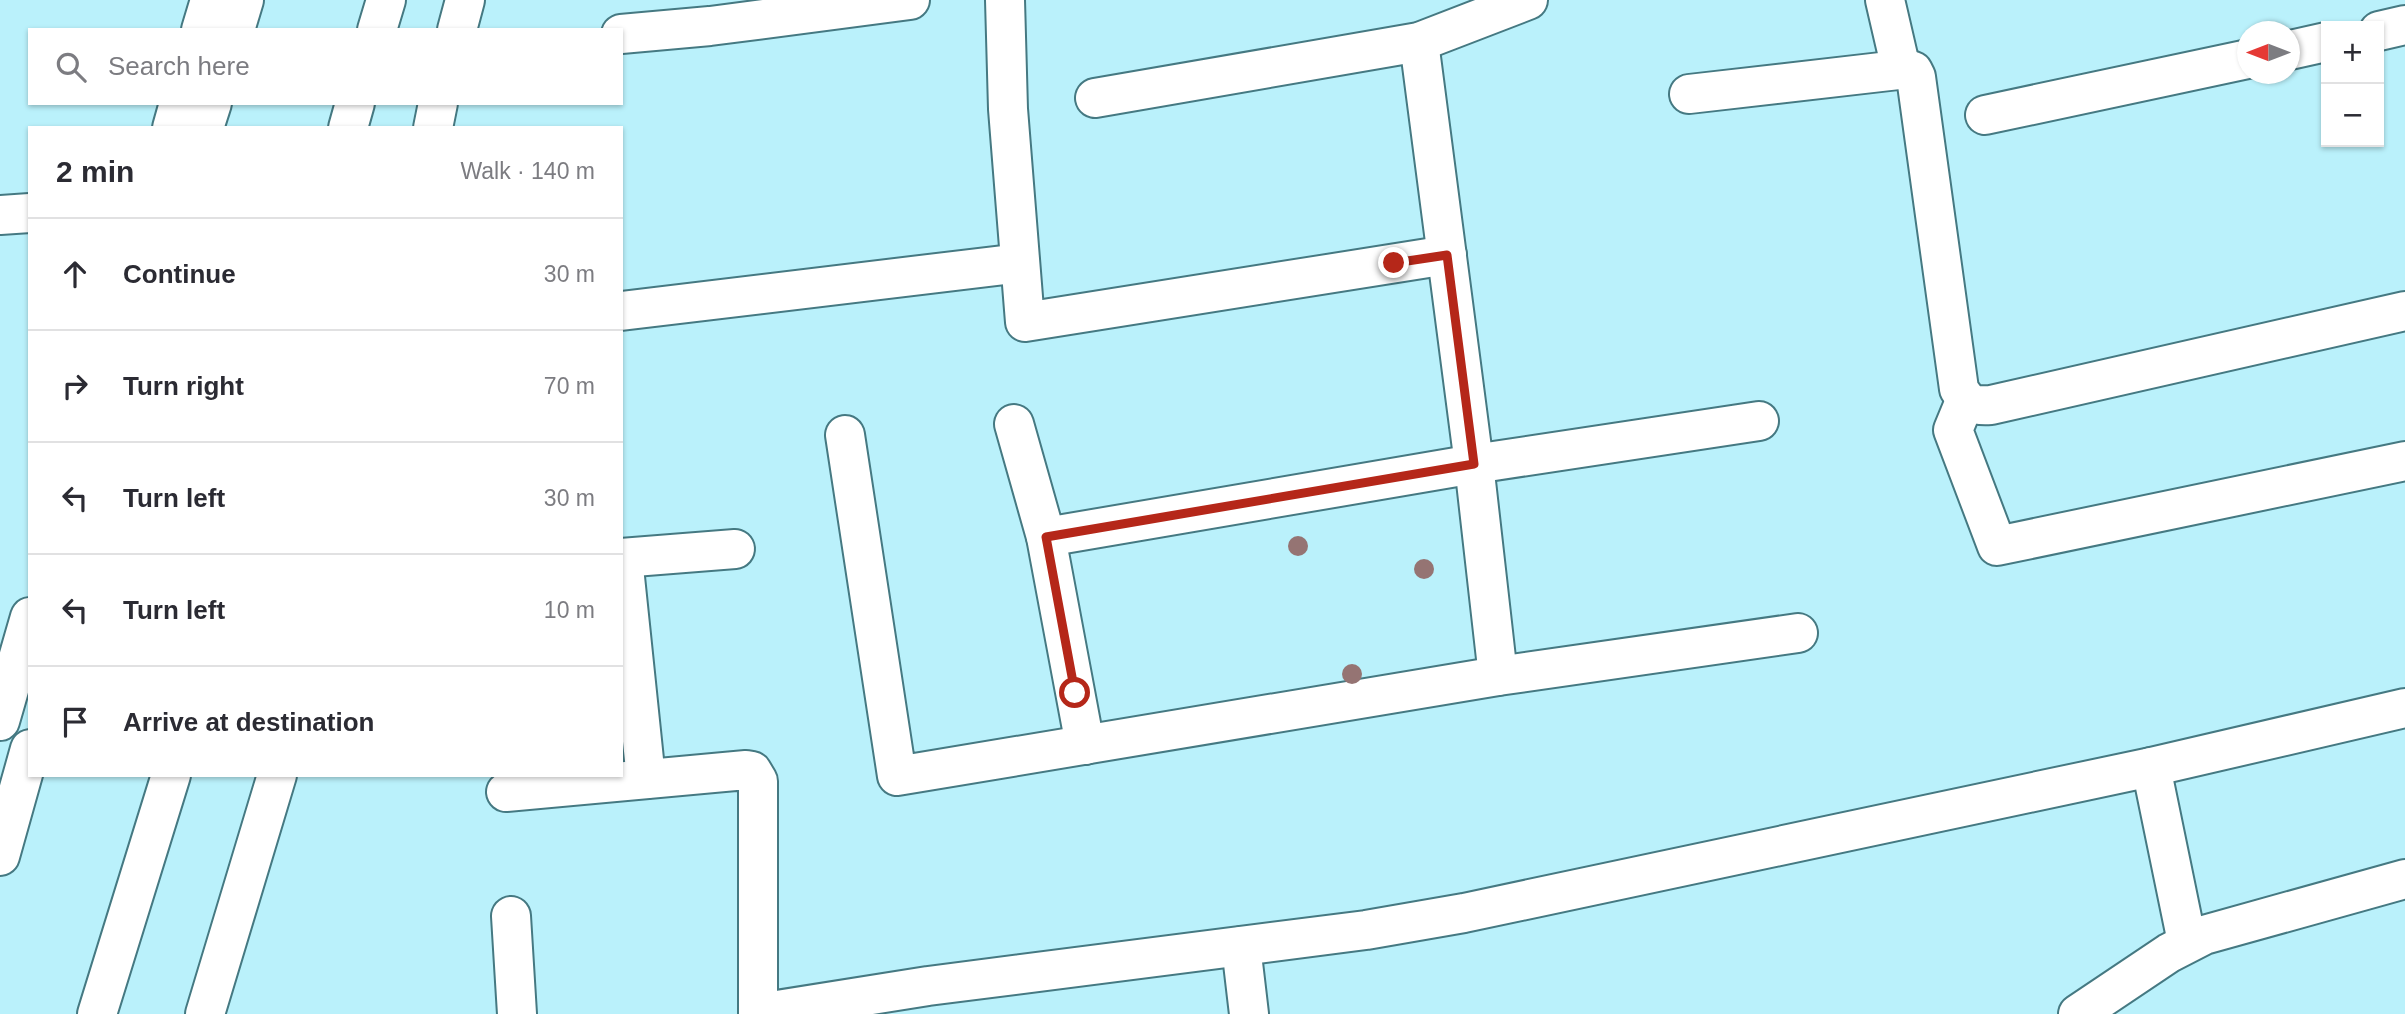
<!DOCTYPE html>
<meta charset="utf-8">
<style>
:root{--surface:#fff;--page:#f2f2f3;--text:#2b2b33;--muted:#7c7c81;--line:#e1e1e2}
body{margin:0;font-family:Helvetica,sans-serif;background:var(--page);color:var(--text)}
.controls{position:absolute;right:21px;top:21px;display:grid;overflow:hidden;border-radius:0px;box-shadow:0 2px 5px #0004}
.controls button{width:63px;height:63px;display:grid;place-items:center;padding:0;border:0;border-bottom:2px solid var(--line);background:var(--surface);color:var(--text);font:35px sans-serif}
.compass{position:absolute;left:2237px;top:21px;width:63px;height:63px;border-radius:50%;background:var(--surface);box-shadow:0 2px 5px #0004;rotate:270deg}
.stop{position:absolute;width:21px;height:21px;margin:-16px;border:5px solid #b52719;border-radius:50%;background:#fff}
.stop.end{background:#b52719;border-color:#fff;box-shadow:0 2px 7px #0008}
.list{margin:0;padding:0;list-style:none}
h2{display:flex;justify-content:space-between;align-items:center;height:91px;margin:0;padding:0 28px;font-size:30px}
h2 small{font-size:23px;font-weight:400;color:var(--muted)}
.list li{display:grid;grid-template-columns:46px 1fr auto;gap:21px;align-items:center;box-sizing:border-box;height:112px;padding:0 28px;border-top:2px solid var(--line)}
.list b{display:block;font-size:26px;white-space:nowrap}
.list em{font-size:23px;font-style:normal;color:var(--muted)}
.icon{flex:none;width:38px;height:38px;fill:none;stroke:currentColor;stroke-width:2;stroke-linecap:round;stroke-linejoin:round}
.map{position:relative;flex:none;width:2405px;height:1014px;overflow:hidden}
.search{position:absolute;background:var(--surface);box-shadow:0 2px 5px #0004;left:28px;top:28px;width:595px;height:77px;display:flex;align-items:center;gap:18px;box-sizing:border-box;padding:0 24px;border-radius:0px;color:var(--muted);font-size:26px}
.panel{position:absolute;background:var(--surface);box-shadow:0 2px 5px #0004;left:28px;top:126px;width:595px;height:651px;border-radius:0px}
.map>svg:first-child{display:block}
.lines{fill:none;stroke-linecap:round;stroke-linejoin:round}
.street-casing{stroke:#457982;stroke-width:42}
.secondary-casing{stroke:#457982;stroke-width:42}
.street{stroke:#fff;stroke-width:38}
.secondary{stroke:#fff;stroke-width:38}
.tree{fill:#957473}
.route{stroke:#b52719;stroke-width:9}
</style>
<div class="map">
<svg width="2405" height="1014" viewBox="0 0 2405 1014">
<rect width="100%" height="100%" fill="#baf1fb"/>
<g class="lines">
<defs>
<g id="street">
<polyline points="1005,0 1008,109 1025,322 1447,255"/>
<polyline points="1885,0 1901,69"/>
<polyline points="2379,31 2405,25"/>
<polyline points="621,34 710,26 910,0"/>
<polyline points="1419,42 1474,464 1498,676"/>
<polyline points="2290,50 2326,42"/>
<path d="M1689 94 1907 69 1913 71 1916 77 1959 389C1968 405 1974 406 1991 405L2405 311"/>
<polyline points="1095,98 1419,42 1528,0"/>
<polyline points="1985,115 2248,59"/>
<polyline points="0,215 30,213"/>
<polyline points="621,311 1020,263"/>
<polyline points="1965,401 1953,430 1997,546 2405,461"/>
<polyline points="1014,424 1046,537 1085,745"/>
<polyline points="845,435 897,776 1498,676 1798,633"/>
<polyline points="1046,537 1474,464 1759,421"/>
<polyline points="621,558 735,549"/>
<polyline points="623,558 646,779"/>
<polyline points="2151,767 2187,942"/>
<polyline points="506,792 746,770 752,771 758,781 758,1014"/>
<polyline points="511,916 517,1014"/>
<polyline points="1241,946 1249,1014"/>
<polyline points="758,1013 928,986 1366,930 1464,913 2151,767 2405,708"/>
<polyline points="2078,1014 2169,953 2204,935 2405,879"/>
</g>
<g id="secondary">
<polyline points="201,30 210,0"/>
<polyline points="235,30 244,0"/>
<polyline points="377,30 386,0"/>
<polyline points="457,30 465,0"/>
<polyline points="172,128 179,103"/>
<polyline points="204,128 212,103"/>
<polyline points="348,128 355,103"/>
<polyline points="433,128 438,103"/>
<polyline points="0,721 30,617"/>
<polyline points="0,856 30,749"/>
<polyline points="97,1014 171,775"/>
<polyline points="205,1014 277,775"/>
</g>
</defs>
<!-- street casing -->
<use href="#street" class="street-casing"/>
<!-- secondary casing -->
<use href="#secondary" class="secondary-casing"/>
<!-- street -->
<use href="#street" class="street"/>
<!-- secondary -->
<use href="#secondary" class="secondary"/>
</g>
<!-- trees -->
<g class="tree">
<circle cx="1298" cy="546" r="10"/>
<circle cx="1424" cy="569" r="10"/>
<circle cx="1352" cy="674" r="10"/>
</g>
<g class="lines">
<!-- route -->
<polyline class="route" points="1075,693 1046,537 1474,464 1447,255 1394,263"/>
</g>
</svg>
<div class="controls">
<button>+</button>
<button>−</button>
</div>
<svg class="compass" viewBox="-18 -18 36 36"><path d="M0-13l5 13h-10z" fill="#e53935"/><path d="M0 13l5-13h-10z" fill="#7c7c81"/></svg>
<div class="stop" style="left:1075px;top:693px"></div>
<div class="stop end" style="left:1394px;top:263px"></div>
<div class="search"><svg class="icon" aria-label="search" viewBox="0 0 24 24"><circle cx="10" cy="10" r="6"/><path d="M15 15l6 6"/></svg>Search here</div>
<section class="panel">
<h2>2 min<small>Walk · 140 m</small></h2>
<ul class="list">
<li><svg class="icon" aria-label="ahead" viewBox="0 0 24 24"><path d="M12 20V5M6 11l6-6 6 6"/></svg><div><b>Continue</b></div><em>30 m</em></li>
<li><svg class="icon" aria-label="right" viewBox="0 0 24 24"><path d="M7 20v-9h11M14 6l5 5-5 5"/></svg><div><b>Turn right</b></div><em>70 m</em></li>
<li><svg class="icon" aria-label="left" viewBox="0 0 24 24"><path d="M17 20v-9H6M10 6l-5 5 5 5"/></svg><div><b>Turn left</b></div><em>30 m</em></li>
<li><svg class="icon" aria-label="left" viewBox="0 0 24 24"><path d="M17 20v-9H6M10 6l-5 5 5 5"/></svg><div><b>Turn left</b></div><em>10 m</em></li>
<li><svg class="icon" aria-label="arrive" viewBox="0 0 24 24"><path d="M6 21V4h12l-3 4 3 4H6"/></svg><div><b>Arrive at destination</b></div></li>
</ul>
</section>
</div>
